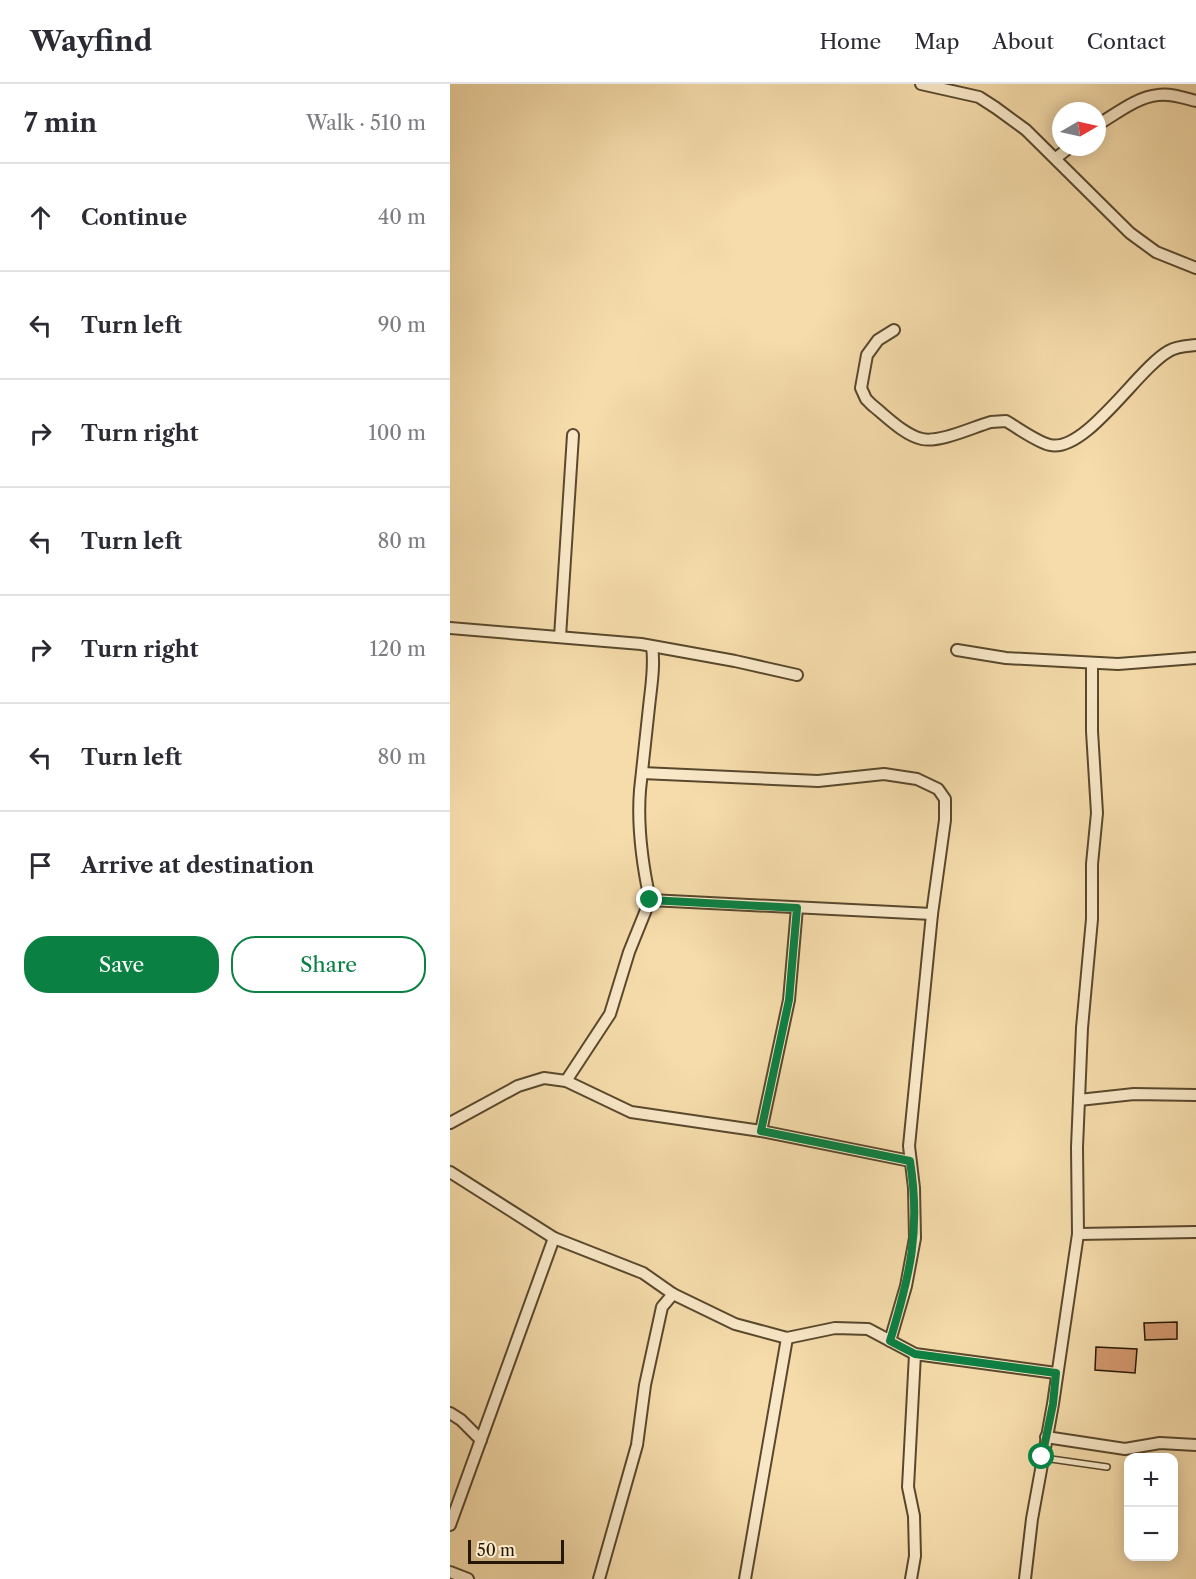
<!DOCTYPE html>
<meta charset="utf-8">
<style>
:root{--surface:#fff;--page:#f7f7f7;--text:#2b2b33;--muted:#7c7c81;--line:#e1e1e2;--accent:#0b8043}
body{margin:0;font-family:"Libre Caslon Text",serif;background:var(--page);color:var(--text)}
.controls{position:absolute;right:18px;bottom:18px;display:grid;overflow:hidden;border-radius:12px;box-shadow:0 3px 15px #0003}
.controls button{width:54px;height:54px;display:grid;place-items:center;padding:0;border:0;border-bottom:2px solid var(--line);background:var(--surface);color:var(--text);font:30px sans-serif}
.compass{position:absolute;left:602px;top:18px;width:54px;height:54px;border-radius:50%;background:var(--surface);box-shadow:0 3px 15px #0003;rotate:81deg}
.scale{position:absolute;left:18px;bottom:15px;width:96px;box-sizing:border-box;padding-left:6px;border:3px solid #251703;border-top:0;font-size:16px;line-height:21px;white-space:nowrap;color:#251703;-webkit-text-stroke:4px #f9e8c8;paint-order:stroke}
.stop{position:absolute;width:18px;height:18px;margin:-14px;border:4px solid #0b8043;border-radius:50%;background:#fff}
.stop.end{background:#0b8043;border-color:#fff;box-shadow:0 2px 6px #0008}
.list{margin:0;padding:0;list-style:none}
h2{display:flex;justify-content:space-between;align-items:center;height:78px;margin:0;padding:0 24px;font-size:26px}
h2 small{font-size:20px;font-weight:400;color:var(--muted)}
.list li{display:grid;grid-template-columns:39px 1fr auto;gap:18px;align-items:center;box-sizing:border-box;height:108px;padding:0 24px;border-top:2px solid var(--line)}
.list b{display:block;font-size:22px;white-space:nowrap}
.list em{font-size:20px;font-style:normal;color:var(--muted)}
.actions{display:flex;gap:12px;padding:18px 24px}
.actions a{flex:1;padding:14px 0;border:2px solid var(--accent);border-radius:24px;text-align:center;font-size:21px;color:var(--accent)}
.actions .main{background:var(--accent);color:#fff}
.icon{flex:none;width:33px;height:33px;fill:none;stroke:currentColor;stroke-width:2;stroke-linecap:round;stroke-linejoin:round}
.map{position:relative;flex:none;width:746px;height:1495px;overflow:hidden}
header{display:flex;align-items:center;gap:36px;box-sizing:border-box;height:84px;padding:0 30px;background:var(--surface);border-bottom:2px solid var(--line)}
header strong{font-size:28px}
nav{display:flex;gap:33px;margin-inline-start:auto;font-size:21px}
main{display:flex}
aside{flex:1;background:var(--surface)}
.map>svg:first-child{display:block}
.building{fill:#d79b72;stroke:#251703;stroke-width:1.5}
.lines{fill:none;stroke-linecap:round;stroke-linejoin:round}
.lane-casing{stroke:#59482d;stroke-width:8}
.street-casing{stroke:#59482d;stroke-width:14}
.lane{stroke:#f9e8c8;stroke-width:5}
.street{stroke:#f9e8c8;stroke-width:10}
.route{stroke:#0b8043;stroke-width:8}
</style>
<header>
<strong>Wayfind</strong>
<nav><a>Home</a><a>Map</a><a>About</a><a>Contact</a></nav>
</header>
<main>
<aside>
<h2>7 min<small>Walk · 510 m</small></h2>
<ul class="list">
<li><svg class="icon" aria-label="ahead" viewBox="0 0 24 24"><path d="M12 20V5M6 11l6-6 6 6"/></svg><div><b>Continue</b></div><em>40 m</em></li>
<li><svg class="icon" aria-label="left" viewBox="0 0 24 24"><path d="M17 20v-9H6M10 6l-5 5 5 5"/></svg><div><b>Turn left</b></div><em>90 m</em></li>
<li><svg class="icon" aria-label="right" viewBox="0 0 24 24"><path d="M7 20v-9h11M14 6l5 5-5 5"/></svg><div><b>Turn right</b></div><em>100 m</em></li>
<li><svg class="icon" aria-label="left" viewBox="0 0 24 24"><path d="M17 20v-9H6M10 6l-5 5 5 5"/></svg><div><b>Turn left</b></div><em>80 m</em></li>
<li><svg class="icon" aria-label="right" viewBox="0 0 24 24"><path d="M7 20v-9h11M14 6l5 5-5 5"/></svg><div><b>Turn right</b></div><em>120 m</em></li>
<li><svg class="icon" aria-label="left" viewBox="0 0 24 24"><path d="M17 20v-9H6M10 6l-5 5 5 5"/></svg><div><b>Turn left</b></div><em>80 m</em></li>
<li><svg class="icon" aria-label="arrive" viewBox="0 0 24 24"><path d="M6 21V4h12l-3 4 3 4H6"/></svg><div><b>Arrive at destination</b></div></li>
</ul>
<div class="actions"><a class="main">Save</a><a>Share</a></div>
</aside>
<div class="map">
<svg width="746" height="1495" viewBox="0 0 746 1495">
<rect width="100%" height="100%" fill="#f6dcab"/>
<filter id="stains"><feTurbulence type="fractalNoise" baseFrequency=".00333" numOctaves="4"/><feColorMatrix values="0 0 0 0 .2 0 0 0 0 .09 0 0 0 0 .02 0 0 0 .5 -.17"/></filter>
<radialGradient id="worn" r=".72"><stop offset=".6" stop-color="#630" stop-opacity="0"/><stop offset="1" stop-color="#630" stop-opacity=".3"/></radialGradient>
<!-- building -->
<g class="building">
<polygon points="727,1238 727,1255 695,1256 694,1239"/>
<polygon points="646,1263 687,1265 685,1289 645,1286"/>
</g>
<g class="lines">
<defs>
<polyline id="lane" points="594,1374 657,1383"/>
<g id="street">
<polyline points="471,0 529,13 546,24 576,46 680,149 706,168 746,184"/>
<path d="M647 41C665 31 686 13 708 11 721 9 734 14 746 17"/>
<polyline points="606,74 620,63"/>
<path d="M444 246 428 256 417 271 411 304 416 315 422 321C436 332 454 351 472 355 490 359 523 343 541 338L556 337C568 344 587 358 600 361 636 369 688 284 719 267 727 262 737 262 746 261"/>
<polyline points="0,544 191,560 285,577 347,591"/>
<polyline points="110,553 123,351"/>
<polyline points="507,566 556,574 668,580 746,574"/>
<polyline points="192,689 368,697 434,690 467,695 488,705 495,715 495,736 482,830 459,1062 464,1104 465,1154 456,1202 440,1257"/>
<path d="M200 816C192 779 187 744 190 706 193 678 196 650 199 623 201 603 205 582 202 563"/>
<polyline points="116,997 160,930 179,868 200,816 482,830"/>
<polyline points="629,1016 684,1010 746,1011"/>
<polyline points="0,1039 68,1002 94,994 116,997 181,1028 311,1047 460,1077"/>
<polyline points="311,1047 339,916 347,824"/>
<polyline points="0,1088 104,1154"/>
<polyline points="628,1150 746,1148"/>
<polyline points="0,1329 11,1336 31,1356"/>
<polyline points="596,1353 675,1365 710,1359 746,1361"/>
<polyline points="0,1441 104,1154 193,1189 223,1210 285,1240 337,1254 385,1244 418,1245 465,1270 606,1289"/>
<polyline points="0,1488 18,1495"/>
<polyline points="149,1495 187,1361 195,1301 212,1223 223,1210"/>
<polyline points="295,1495 337,1254"/>
<polyline points="461,1495 465,1472 464,1432 458,1403 465,1270"/>
<polyline points="575,1495 582,1435 603,1320 628,1150 627,1063 632,944 642,835 642,780 647,729 642,647 642,579"/>
</g>
</defs>
<!-- lane casing -->
<use href="#lane" class="lane-casing"/>
<!-- street casing -->
<use href="#street" class="street-casing"/>
<!-- lane -->
<use href="#lane" class="lane"/>
<!-- street -->
<use href="#street" class="street"/>
</g>
<g class="lines">
<!-- route -->
<path class="route" d="M200 816 347 824 339 916 311 1047 460 1077C471 1146 460 1191 440 1257L465 1270 606 1289 603 1320 592 1373"/>
</g>
<rect width="100%" height="100%" filter="url(#stains)"/>
<rect width="100%" height="100%" fill="url(#worn)"/>
</svg>
<div class="controls">
<button>+</button>
<button>−</button>
</div>
<svg class="compass" viewBox="-18 -18 36 36"><path d="M0-13l5 13h-10z" fill="#e53935"/><path d="M0 13l5-13h-10z" fill="#7c7c81"/></svg>
<div class="scale">50 m</div>
<div class="stop" style="left:592px;top:1373px"></div>
<div class="stop end" style="left:200px;top:816px"></div>
</div>
</main>
